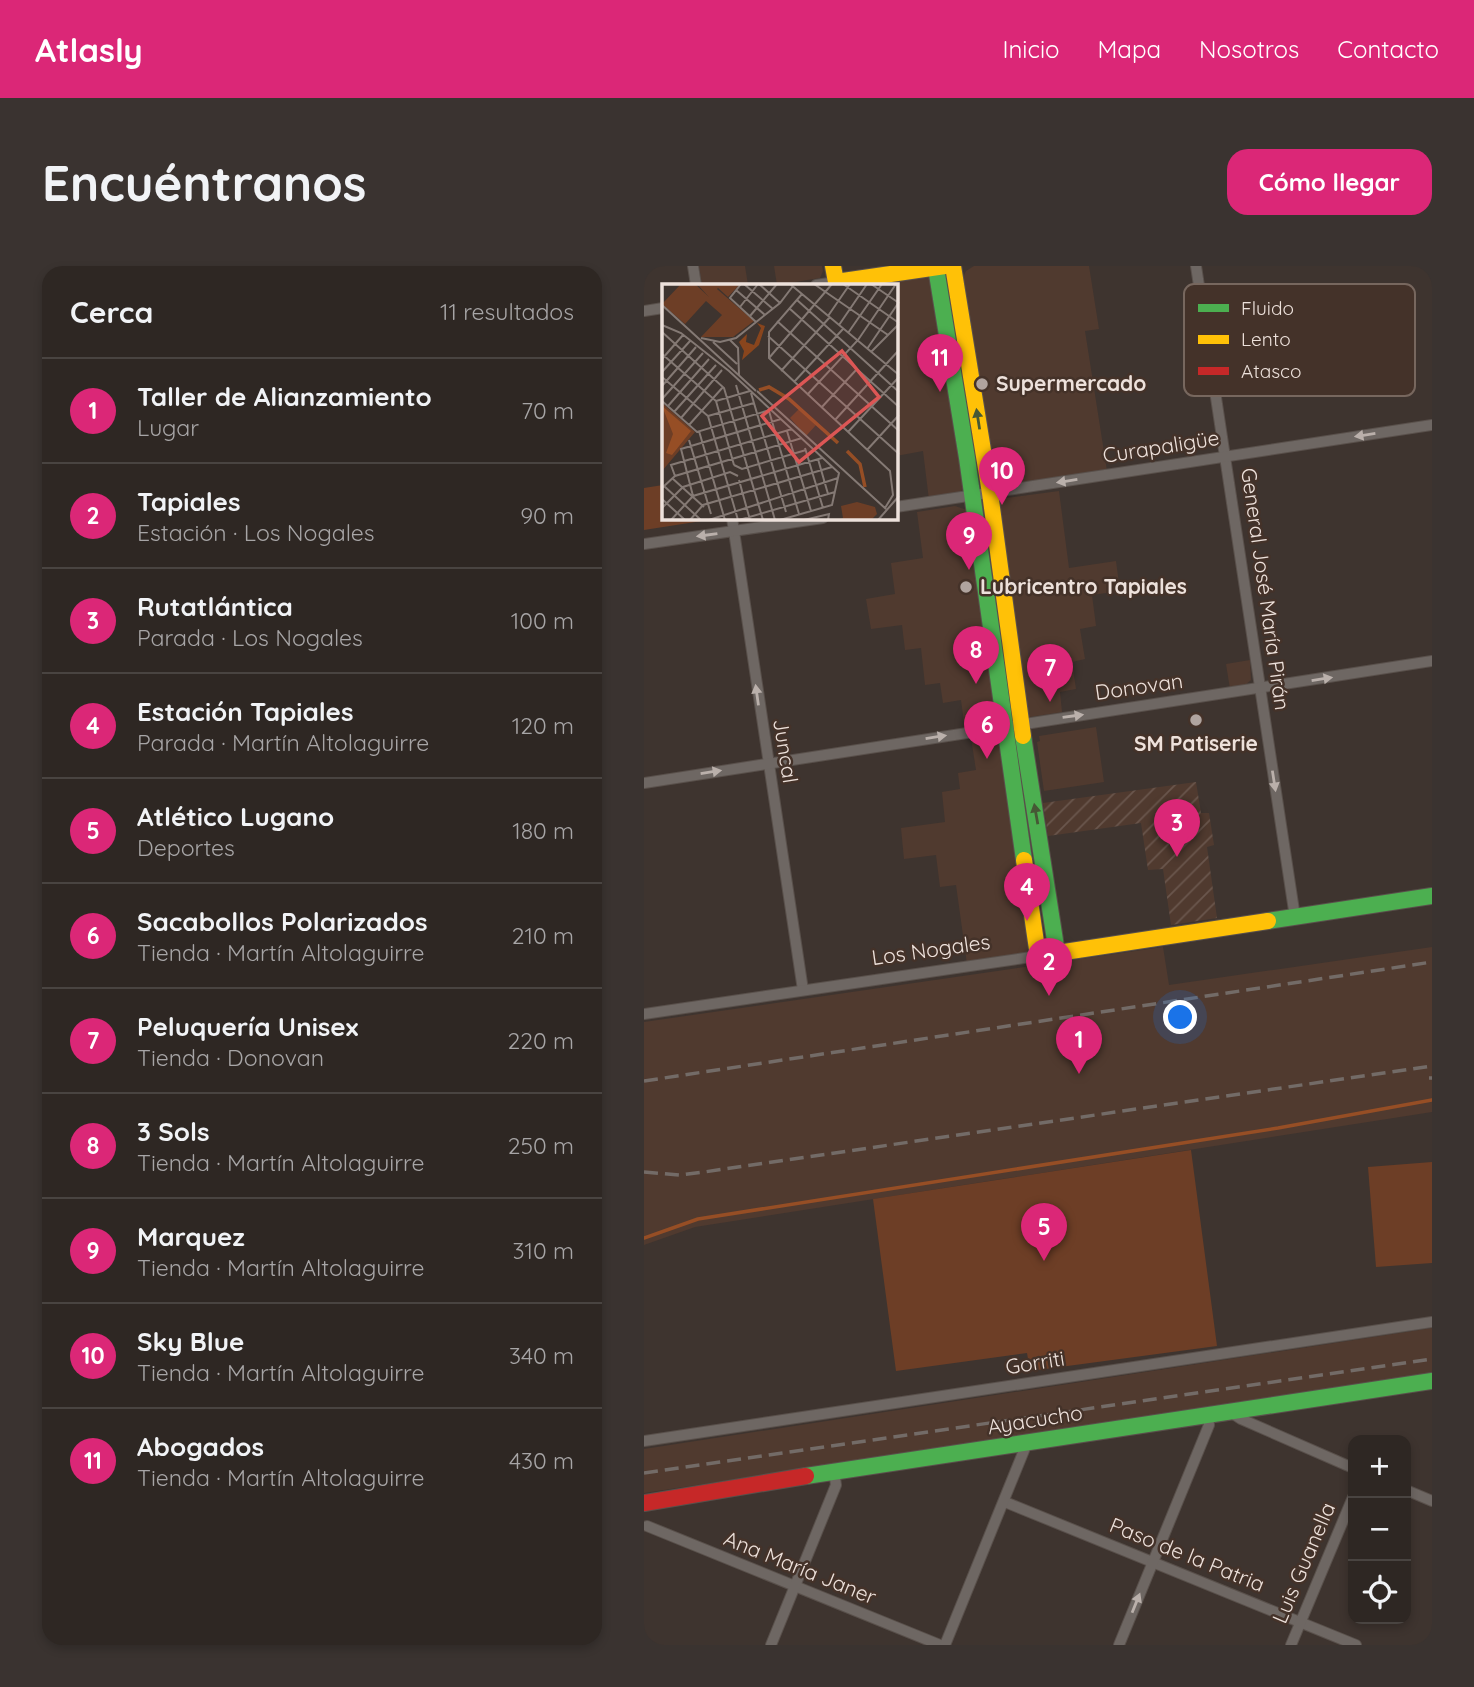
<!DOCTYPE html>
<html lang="es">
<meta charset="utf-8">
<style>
:root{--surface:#2e2723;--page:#3a3330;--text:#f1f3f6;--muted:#a7a5a6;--line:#494441;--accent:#db2777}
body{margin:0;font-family:Quicksand,sans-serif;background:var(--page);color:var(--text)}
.controls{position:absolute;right:21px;bottom:21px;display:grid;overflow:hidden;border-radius:14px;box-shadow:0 4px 10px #0003}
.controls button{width:63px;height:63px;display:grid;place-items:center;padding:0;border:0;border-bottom:2px solid var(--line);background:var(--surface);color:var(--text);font:35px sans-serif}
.you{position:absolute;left:537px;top:752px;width:24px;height:24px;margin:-18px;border:5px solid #fff;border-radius:50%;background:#1a73e8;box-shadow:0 0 0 10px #1a73e833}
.badge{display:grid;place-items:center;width:46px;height:46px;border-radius:50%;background:var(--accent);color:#fff;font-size:23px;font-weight:700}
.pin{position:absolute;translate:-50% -58px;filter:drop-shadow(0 2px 4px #0008)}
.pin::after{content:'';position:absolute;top:37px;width:24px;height:21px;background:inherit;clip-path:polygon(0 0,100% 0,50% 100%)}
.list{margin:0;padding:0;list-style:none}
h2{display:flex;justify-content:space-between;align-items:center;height:91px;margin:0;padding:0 28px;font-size:30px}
h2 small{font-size:23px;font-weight:400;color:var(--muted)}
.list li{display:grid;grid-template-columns:46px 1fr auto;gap:21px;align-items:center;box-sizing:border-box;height:105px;padding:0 28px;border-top:2px solid var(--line)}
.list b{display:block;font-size:26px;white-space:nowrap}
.list p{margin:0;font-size:23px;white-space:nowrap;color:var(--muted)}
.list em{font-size:23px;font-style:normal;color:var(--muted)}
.icon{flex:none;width:38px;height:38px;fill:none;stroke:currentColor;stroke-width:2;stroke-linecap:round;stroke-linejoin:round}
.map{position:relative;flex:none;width:788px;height:1379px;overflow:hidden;border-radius:21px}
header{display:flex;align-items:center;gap:42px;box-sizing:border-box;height:98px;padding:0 35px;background:var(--accent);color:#fff}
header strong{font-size:33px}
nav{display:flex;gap:38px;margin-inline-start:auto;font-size:24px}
.intro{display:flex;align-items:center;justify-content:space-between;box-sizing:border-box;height:168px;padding:0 42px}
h1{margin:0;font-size:49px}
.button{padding:18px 32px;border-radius:21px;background:var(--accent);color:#fff;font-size:24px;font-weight:700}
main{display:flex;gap:42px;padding:0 42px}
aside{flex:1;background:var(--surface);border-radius:21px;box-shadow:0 4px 10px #0003}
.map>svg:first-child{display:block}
.built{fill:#503a2f}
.industrial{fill:url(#industrial-furrows)}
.pitch{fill:#6d3e26}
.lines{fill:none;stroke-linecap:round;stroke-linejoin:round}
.stream{stroke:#964e25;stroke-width:3.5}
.street-casing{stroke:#59504b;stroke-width:12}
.fast-casing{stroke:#59504b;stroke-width:18}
.slow-casing{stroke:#59504b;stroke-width:18}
.jam-casing{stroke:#59504b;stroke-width:18}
.street{stroke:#6e6763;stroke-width:10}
.fast{stroke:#4caf50;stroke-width:16}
.slow{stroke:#ffc107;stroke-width:16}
.jam{stroke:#c62828;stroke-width:16}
.rail{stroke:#736b67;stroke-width:3.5;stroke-dasharray:14 7;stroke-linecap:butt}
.oneway{fill:#465835}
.oneway2{fill:#bab0ab}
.poi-dot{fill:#b0a49f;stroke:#443229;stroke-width:2.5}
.labels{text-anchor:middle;stroke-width:5;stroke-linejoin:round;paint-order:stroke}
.poi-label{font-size:21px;font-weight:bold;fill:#ede1db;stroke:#443229;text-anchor:start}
.street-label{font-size:21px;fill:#ede1db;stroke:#443229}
.inset-river{fill:none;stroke:#964e25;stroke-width:3.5}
.inset-road{fill:none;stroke:#847974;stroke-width:2}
.view{fill:#dc5655;fill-opacity:0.15;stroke:#dc5655;stroke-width:3.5}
.inset-edge{fill:none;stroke:#ede1db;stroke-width:3.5}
.key{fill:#443229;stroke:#77675e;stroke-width:2}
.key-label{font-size:19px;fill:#ede1db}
</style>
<header>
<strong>Atlasly</strong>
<nav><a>Inicio</a><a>Mapa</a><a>Nosotros</a><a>Contacto</a></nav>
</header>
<div class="intro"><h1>Encuéntranos</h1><a class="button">Cómo llegar</a></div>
<main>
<aside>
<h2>Cerca<small>11 resultados</small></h2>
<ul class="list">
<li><span class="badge">1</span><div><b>Taller de Alianzamiento</b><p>Lugar</p></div><em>70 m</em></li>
<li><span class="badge">2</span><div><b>Tapiales</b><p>Estación · Los Nogales</p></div><em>90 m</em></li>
<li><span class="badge">3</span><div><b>Rutatlántica</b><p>Parada · Los Nogales</p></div><em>100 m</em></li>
<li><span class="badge">4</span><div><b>Estación Tapiales</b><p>Parada · Martín Altolaguirre</p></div><em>120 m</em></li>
<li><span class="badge">5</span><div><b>Atlético Lugano</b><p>Deportes</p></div><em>180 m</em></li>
<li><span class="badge">6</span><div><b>Sacabollos Polarizados</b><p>Tienda · Martín Altolaguirre</p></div><em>210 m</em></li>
<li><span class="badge">7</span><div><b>Peluquería Unisex</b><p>Tienda · Donovan</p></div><em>220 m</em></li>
<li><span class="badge">8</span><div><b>3 Sols</b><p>Tienda · Martín Altolaguirre</p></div><em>250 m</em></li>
<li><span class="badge">9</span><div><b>Marquez</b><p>Tienda · Martín Altolaguirre</p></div><em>310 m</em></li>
<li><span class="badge">10</span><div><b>Sky Blue</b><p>Tienda · Martín Altolaguirre</p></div><em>340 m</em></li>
<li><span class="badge">11</span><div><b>Abogados</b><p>Tienda · Martín Altolaguirre</p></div><em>430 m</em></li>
</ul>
</aside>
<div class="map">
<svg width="788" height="1379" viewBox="0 0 788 1379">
<defs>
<pattern id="industrial-furrows" width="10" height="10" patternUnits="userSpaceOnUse" patternTransform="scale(1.75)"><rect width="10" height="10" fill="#503a2f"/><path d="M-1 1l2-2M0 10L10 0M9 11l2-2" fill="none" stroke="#6a564d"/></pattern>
</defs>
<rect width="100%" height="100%" fill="#3e342f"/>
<!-- built -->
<g class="built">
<polygon points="55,0 101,0 104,19 58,19"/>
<polygon points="130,0 178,0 179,5 176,12 133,19"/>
<polygon points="330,0 445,0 455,63 441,65 463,205 353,222 318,14 322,5"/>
<polygon points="286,10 320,220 316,227 285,234 279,185 252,190 252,19 237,19 236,15"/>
<polygon points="415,225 425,302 472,295 476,325 448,329 452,360 436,363 441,393 428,396 432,423 416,426 418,446 386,451 383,449 354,233"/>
<polygon points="311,240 323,244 354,454 348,459 321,464 317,434 299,437 296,417 281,419 277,382 261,384 258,359 227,363 222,333 251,328 247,297 279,292 273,246"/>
<polygon points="606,394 607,414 600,420 586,423 582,398"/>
<polygon points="452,461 460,516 400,525 393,476 396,475 395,470"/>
<polygon points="347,469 357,473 386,687 323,698 312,619 296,621 292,589 260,593 257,562 301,556 298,526 316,523 314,507 332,504 327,472"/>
<polygon points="519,681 525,719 788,681 788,846 51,961 0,979 0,756"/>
<polygon points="788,1062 788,1109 0,1227 0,1183"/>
</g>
<!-- industrial -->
<polygon class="industrial" points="552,516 557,547 565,547 570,579 563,581 573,652 527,659 519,603 504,604 497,557 404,570 399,537"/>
<!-- pitch -->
<g class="pitch">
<polygon points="19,219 19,252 77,252 0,264 0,222"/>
<polygon points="547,884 573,1080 386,1105 383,1087 252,1105 229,933"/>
<polygon points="788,896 788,997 732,1001 724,901"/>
</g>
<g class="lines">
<!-- stream -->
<polyline class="stream" points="0,972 54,953 634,862 788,834"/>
<defs>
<g id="street">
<polyline points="49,0 52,19"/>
<polyline points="552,0 651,651"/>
<polyline points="172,19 192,16"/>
<polyline points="0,45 19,42"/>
<polyline points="252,241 788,159"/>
<polyline points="88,252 159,724"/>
<polyline points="0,278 179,252"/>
<polyline points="0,517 788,395"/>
<polyline points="0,748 394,690"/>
<polyline points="585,1145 597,1153 709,1202"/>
<polyline points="0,1175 788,1056"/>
<polyline points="762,1224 788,1235"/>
<polyline points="361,1236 712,1379"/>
<polyline points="3,1260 296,1379"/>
<polyline points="127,1379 192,1219 190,1205"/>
<polyline points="301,1379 383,1177"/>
<polyline points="475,1379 565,1159 564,1148"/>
<polyline points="647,1379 709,1231"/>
</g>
<g id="fast">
<polyline points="292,2 323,192 380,594"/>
<polyline points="379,470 413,687"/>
<polyline points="624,655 788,630"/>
<polyline points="162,1210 788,1115"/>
</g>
<g id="slow">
<polyline points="189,0 192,16 301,0"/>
<polyline points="309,0 346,227 379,470"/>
<polyline points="380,594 394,690 624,655"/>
</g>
<polyline id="jam" points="0,1237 162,1210"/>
</defs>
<!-- street casing -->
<use href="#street" class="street-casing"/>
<!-- fast casing -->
<use href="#fast" class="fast-casing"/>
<!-- slow casing -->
<use href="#slow" class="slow-casing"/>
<!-- jam casing -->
<use href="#jam" class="jam-casing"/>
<!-- street -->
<use href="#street" class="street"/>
<!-- fast -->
<use href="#fast" class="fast"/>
<!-- slow -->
<use href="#slow" class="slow"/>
<!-- jam -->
<use href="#jam" class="jam"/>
<!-- rail -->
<g class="rail">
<polyline points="785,812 788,812"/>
<polyline points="0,815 788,696"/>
<polyline points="0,906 36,909 60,906 788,800"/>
<polyline points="0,1207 788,1093"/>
</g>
</g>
<!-- one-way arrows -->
<defs><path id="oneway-solid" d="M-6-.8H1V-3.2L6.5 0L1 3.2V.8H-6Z" transform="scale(1.75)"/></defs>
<g class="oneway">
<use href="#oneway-solid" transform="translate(334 153) rotate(-99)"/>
<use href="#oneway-solid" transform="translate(392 548) rotate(-100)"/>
</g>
<g class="oneway2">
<use href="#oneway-solid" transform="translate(721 169) rotate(171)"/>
<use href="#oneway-solid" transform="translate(423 215) rotate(171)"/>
<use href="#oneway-solid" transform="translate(63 269) rotate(172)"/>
<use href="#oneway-solid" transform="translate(678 413) rotate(-9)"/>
<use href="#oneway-solid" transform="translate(113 429) rotate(-98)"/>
<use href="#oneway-solid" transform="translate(429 450) rotate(-8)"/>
<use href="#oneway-solid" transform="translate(292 471) rotate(-9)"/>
<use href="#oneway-solid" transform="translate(67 506) rotate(-9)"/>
<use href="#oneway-solid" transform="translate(630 515) rotate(81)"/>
<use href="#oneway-solid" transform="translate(492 1337) rotate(-68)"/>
</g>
<!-- markers -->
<g class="poi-dot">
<circle cx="338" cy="118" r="7"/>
<circle cx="322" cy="321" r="7"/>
<circle cx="552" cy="454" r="7"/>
</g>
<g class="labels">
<!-- poi labels -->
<g class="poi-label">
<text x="352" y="125">Supermercado</text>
<text x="336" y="328">Lubricentro Tapiales</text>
<text x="552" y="485" text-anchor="middle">SM Patiserie</text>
</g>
<!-- street labels -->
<g class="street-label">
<text transform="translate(517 181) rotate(-9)" y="7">Curapaligüe</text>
<text transform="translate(621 323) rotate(82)" y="7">General José María Pirán</text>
<text transform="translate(495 421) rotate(-8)" y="7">Donovan</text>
<text transform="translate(141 485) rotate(81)" y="7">Juncal</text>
<text transform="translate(287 684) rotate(-8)" y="7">Los Nogales</text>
<text transform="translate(391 1097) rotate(-9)" y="7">Gorriti</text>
<text transform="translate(391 1154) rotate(-9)" y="7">Ayacucho</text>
<text transform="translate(543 1289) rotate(22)" y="7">Paso de la Patria</text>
<text transform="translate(660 1297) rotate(-67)" y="7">Luis Guanella</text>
<text transform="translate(156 1302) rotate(22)" y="7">Ana María Janer</text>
</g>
</g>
<!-- overview -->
<g transform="translate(18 18)">
<rect width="236" height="236" fill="#3e342f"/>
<path d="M0 119 33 148 0 187ZM195 218 213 223 215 230 209 236H177L181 234 179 222Z" fill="#6d3e26"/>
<path d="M95 39 103 42 97 61 80 76 82 67 77 58 85 50 84 58 92 61 99 44Z" fill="#89451d"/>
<path d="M19 0H33L47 13 35 0H78L66 13 56 4 51 9 55 5 92 37 71 53H39L60 31 44 17 23 40 0 20Z" fill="#6d3e26"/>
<path d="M137 125 154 141 144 152 128 134Z" fill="#6d3e26"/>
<path d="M0 122 29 147 10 171 4 169 11 150Z" fill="#964e25"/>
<path class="inset-river" d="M97 106 107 103 127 115 176 159M185 167 198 180 203 203"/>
<path class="inset-road" d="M79 0 68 14 94 38M82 0 111 25M97 0 118 19M128 0 237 91M152 0 226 51M181 0 237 39M209 0 237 19M74 6 103 31M140 10 107 48V74L228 187 231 211 223 224M135 16 237 108M0 21 94 107M78 23 96 0M127 24 237 123M88 32 115 0M166 32 188 0M115 37 237 147M0 41 19 49 67 87 177 189 170 221 118 236M177 41 205 0M0 48 62 104 101 236M186 49 220 0M106 52 237 170M39 54 58 58 74 54 118 19 131 2M68 56 76 64 77 91M51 58 75 80M205 65 237 18M209 68 237 40M0 70 54 117 72 181M107 74 170 0M0 75 21 51M119 87 168 33M0 88 28 57M0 93 46 132 76 236M132 98 181 45M74 101 113 236M0 102 34 63M95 107 224 225M89 109 124 228M145 111 196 56 234 0M0 115 41 69M0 117 35 148 108 126M54 117 88 107M6 122 47 75M159 124 195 85M107 127 137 230M12 128 54 81M46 132 92 119M19 134 60 86M173 136 237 66M27 141 61 103M37 147 63 236M125 147 149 227M186 148 237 93M27 156 49 230M143 164 161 224M205 166 237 131M156 175 166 210M72 181 80 185 144 166M13 192 9 181 130 145M10 194 42 223M77 196 88 236M2 202 39 236M0 204 13 192 140 154M31 212 19 165 119 135M0 215 23 236M0 224 21 203 68 188 76 192M9 236 31 212 160 174M28 236 41 221 170 183M47 236 176 194M77 236 173 208M142 236 167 230 166 236M216 236 237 212"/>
<path class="view" d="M180 67 217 113 137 178 100 132Z"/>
<rect width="236" height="236" class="inset-edge"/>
</g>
<!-- legend -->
<rect x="540" y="18" width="231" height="112" rx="10" class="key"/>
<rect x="554" y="38" width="31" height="8" fill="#4caf50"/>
<rect x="554" y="69" width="31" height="9" fill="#ffc107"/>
<rect x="554" y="101" width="31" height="8" fill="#c62828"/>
<g class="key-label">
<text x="597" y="49">Fluido</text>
<text x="597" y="80">Lento</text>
<text x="597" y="112">Atasco</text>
</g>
</svg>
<div class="controls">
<button>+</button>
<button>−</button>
<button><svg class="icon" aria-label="locate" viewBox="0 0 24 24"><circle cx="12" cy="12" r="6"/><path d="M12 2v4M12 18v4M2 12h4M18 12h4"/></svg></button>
</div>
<div class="you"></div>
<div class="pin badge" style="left:435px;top:808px">1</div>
<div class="pin badge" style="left:405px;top:730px">2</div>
<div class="pin badge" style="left:533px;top:591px">3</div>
<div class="pin badge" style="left:383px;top:655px">4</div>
<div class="pin badge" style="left:400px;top:995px">5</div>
<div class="pin badge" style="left:343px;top:493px">6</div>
<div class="pin badge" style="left:406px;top:436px">7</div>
<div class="pin badge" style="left:332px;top:418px">8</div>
<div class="pin badge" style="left:325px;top:304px">9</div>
<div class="pin badge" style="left:358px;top:239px">10</div>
<div class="pin badge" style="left:296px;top:126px">11</div>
</div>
</main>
